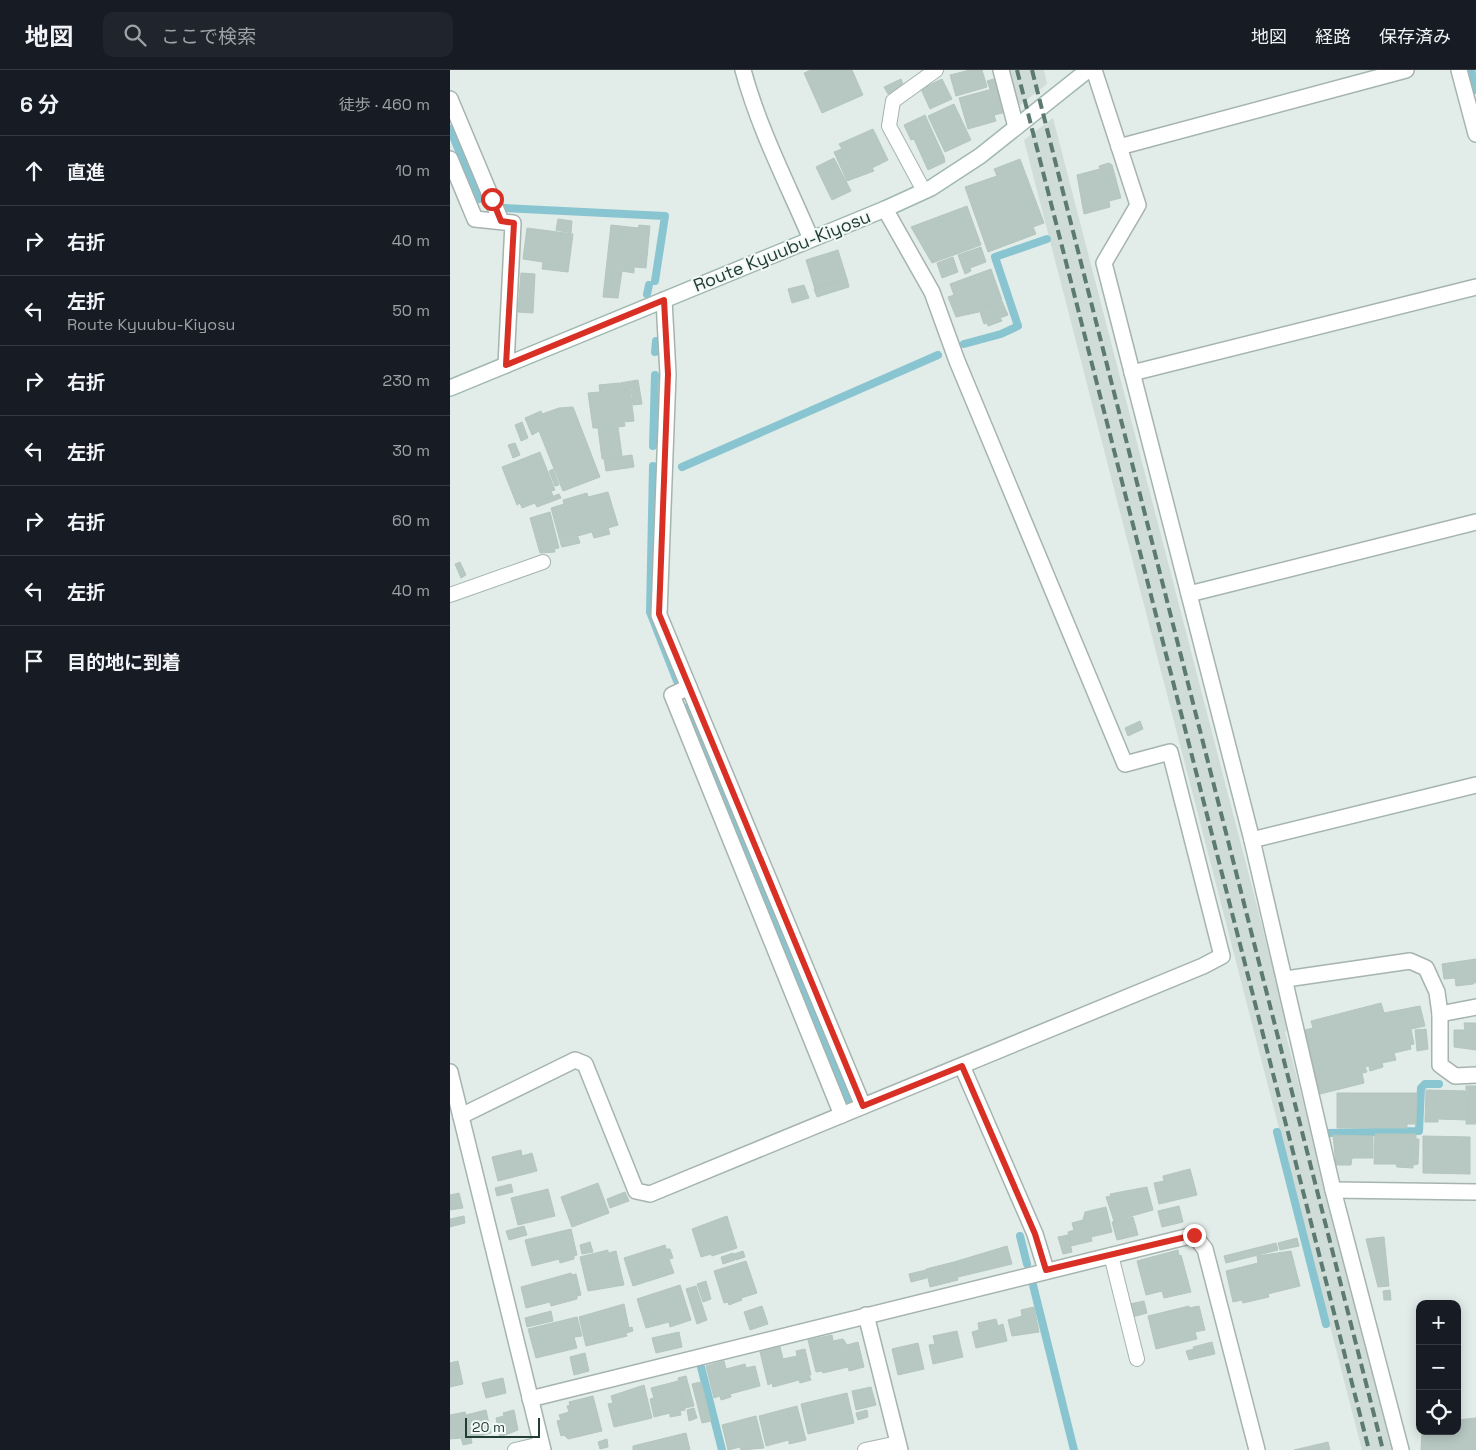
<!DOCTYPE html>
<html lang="ja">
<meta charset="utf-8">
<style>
:root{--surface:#171b24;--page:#20242c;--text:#f1f3f6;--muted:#9ea1a6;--line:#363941}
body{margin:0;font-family:"Space Grotesk","Noto Sans JP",sans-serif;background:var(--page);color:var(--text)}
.controls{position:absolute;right:15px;bottom:15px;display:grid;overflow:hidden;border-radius:10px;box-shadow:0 2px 12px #0003}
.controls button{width:45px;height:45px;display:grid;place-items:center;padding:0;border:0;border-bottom:1px solid var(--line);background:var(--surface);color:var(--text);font:25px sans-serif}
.scale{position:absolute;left:15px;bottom:12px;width:75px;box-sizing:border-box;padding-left:5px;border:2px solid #223d36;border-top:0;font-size:14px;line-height:18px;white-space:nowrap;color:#223d36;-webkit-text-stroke:4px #f2f9f6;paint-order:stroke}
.stop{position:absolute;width:15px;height:15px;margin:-11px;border:4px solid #d93025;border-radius:50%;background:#fff}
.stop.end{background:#d93025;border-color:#fff;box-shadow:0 1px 5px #0008}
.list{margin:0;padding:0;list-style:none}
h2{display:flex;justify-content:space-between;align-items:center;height:65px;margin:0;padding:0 20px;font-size:21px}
h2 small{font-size:16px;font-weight:400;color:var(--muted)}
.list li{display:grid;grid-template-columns:32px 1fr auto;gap:15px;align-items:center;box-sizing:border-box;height:70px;padding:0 20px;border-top:1px solid var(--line)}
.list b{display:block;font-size:19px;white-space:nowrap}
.list p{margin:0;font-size:16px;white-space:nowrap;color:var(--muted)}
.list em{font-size:16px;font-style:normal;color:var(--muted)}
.icon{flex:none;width:28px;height:28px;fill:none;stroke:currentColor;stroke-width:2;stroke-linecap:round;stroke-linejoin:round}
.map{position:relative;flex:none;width:1026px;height:1380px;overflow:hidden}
header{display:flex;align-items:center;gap:30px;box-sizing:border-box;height:70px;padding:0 25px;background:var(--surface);border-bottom:1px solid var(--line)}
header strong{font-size:24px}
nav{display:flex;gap:28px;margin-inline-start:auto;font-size:18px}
.search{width:350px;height:45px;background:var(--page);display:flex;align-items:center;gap:12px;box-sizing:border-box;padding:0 18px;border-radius:10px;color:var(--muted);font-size:19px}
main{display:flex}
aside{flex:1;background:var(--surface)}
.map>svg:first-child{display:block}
.built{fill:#d0dcd7}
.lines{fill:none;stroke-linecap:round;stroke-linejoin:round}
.stream{stroke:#89c5d1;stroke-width:8}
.building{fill:#b7c7c1;stroke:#b4c6bf}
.service-casing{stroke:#a5b4af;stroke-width:16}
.minor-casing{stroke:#a5b4af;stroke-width:18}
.secondary-casing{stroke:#a0b8b0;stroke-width:18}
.service{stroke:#fff;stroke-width:14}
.minor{stroke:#fff;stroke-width:15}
.secondary{stroke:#fff;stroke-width:15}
.rail{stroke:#5c7972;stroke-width:4;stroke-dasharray:10 5;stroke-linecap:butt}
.route{stroke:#d93025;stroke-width:6}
.labels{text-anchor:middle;stroke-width:4;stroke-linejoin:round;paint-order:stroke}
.street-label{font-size:18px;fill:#223d36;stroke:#f2f9f6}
</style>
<header>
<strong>地図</strong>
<div class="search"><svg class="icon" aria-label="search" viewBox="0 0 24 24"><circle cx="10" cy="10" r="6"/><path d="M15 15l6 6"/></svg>ここで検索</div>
<nav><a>地図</a><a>経路</a><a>保存済み</a></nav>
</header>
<main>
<aside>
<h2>6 分<small>徒歩 · 460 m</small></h2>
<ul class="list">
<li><svg class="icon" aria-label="ahead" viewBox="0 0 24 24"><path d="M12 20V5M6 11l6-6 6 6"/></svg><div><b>直進</b></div><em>10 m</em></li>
<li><svg class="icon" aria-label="right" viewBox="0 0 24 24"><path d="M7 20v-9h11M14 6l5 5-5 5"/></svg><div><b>右折</b></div><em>40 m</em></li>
<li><svg class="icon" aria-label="left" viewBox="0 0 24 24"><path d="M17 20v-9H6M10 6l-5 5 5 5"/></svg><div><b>左折</b><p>Route Kyuubu-Kiyosu</p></div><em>50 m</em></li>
<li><svg class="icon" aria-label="right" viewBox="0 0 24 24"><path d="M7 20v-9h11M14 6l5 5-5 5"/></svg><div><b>右折</b></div><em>230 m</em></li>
<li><svg class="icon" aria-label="left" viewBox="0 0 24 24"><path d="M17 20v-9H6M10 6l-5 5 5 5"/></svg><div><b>左折</b></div><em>30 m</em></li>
<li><svg class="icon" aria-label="right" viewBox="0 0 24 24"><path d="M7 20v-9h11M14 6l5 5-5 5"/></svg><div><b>右折</b></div><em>60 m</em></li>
<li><svg class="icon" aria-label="left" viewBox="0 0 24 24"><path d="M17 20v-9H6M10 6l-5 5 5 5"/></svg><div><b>左折</b></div><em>40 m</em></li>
<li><svg class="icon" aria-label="arrive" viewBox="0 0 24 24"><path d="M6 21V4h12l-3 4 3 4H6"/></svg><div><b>目的地に到着</b></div></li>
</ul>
</aside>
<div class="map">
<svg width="1026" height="1380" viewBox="0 0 1026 1380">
<rect width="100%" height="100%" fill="#e2ece8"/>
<!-- built -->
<g class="built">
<polygon points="556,0 594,0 597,14 566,38"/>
<polygon points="603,48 839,960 835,962 944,1380 912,1380 574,70"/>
</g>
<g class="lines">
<!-- stream -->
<g class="stream">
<polyline points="1021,0 1026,20"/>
<polyline points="0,59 29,129"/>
<polyline points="54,138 215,146 205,211"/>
<polyline points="197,224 199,215"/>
<polyline points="514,274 551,264 568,256 545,187 597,169"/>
<polyline points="205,282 206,271"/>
<polyline points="203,376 205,305"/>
<polyline points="203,396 200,542 227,611"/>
<polyline points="232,397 488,285"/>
<polyline points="238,637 398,1031"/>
<polyline points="827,1062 876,1254"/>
<polyline points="879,1063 969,1061 971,1018 975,1014 989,1014"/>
<polyline points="570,1166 577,1194"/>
<polyline points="583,1215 624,1380"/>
<polyline points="251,1297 272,1380"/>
</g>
</g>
<!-- building -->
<g class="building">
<polygon points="361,0 402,0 413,25 372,43 354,3"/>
<polygon points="520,0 532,0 537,17 506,26 500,5"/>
<polygon points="547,8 550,16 540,19 537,11"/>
<polygon points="451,9 454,17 438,24 434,17"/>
<polygon points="492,9 502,29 480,39 471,19"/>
<polygon points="550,17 557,42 544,45 546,51 518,59 509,28"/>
<polygon points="504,34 521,70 495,82 478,46"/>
<polygon points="475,45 494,87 495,92 478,100 464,69 461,70 454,55"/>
<polygon points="423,59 438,90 422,98 424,101 397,111 384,82 392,79 389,74"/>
<polygon points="384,88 401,121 382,130 366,97"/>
<polygon points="570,89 594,153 583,157 586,164 538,182 515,117 547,106 544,99"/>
<polygon points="659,93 662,95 671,128 659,131 660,137 634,144 627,105 650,99 649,96"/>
<polygon points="517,136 531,175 482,193 461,157"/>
<polygon points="108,149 122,151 121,163 106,160"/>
<polygon points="161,155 188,158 189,155 200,156 196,198 184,197 184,203 172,201 168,228 153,227"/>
<polygon points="77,158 123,164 118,202 92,199 93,192 73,189"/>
<polygon points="531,177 536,192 520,198 521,201 515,204 508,185"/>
<polygon points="388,180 397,209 365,219 356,190"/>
<polygon points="503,187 508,202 492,208 487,193"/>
<polygon points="541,199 552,230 528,239 529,242 506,247 498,227 504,225 500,214"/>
<polygon points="71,203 85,204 83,243 68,242"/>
<polygon points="397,209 399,217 367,227 364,219"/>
<polygon points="354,215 359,228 342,233 338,219"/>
<polygon points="552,231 558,245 550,248 552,251 538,256 537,253 534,254 529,239"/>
<polygon points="188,310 192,334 183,335 181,318 171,320 170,313"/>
<polygon points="169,313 170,320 180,319 184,351 174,352 175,356 168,357 172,386 152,389 148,358 143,358 138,323 150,322 149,315"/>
<polygon points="123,337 150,407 113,421 89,361 82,365 75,348 91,341 92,344 109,338"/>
<polygon points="72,352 78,368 71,371 65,355"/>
<polygon points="65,373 70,385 63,388 58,375"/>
<polygon points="90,382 105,420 101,421 103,426 72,438 70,433 67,435 52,397"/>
<polygon points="182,385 184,397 156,401 154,389"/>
<polygon points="103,399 109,415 105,416 99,401"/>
<polygon points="158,422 168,455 158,458 160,464 144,468 142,462 110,471 101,438 114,434 113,430 137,423 138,427"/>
<polygon points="109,424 111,428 87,437 85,433"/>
<polygon points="100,442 109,478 104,479 105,482 90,483 80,448"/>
<polygon points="128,467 130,473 112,477 110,472"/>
<polygon points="10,492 16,505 11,508 5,494"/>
<polygon points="690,651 693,659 678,666 675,658"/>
<polygon points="1026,889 1026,912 1023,914 1006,916 1005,908 994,909 992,894"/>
<polygon points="931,933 934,943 970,936 975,956 961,959 964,974 960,975 961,979 944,983 946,990 932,993 933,997 920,1001 919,996 915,997 917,1002 912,1003 914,1013 870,1024 855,960 863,958 861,951"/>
<polygon points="1014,953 1026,953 1026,980 1004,977 1004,960 1015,960"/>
<polygon points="976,959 978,979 967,981 965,960"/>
<polygon points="1016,1016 1026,1016 1026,1054 1016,1054 1018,1020 1016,1020"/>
<polygon points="976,1020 1017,1021 1017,1050 988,1049 988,1052 975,1052"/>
<polygon points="887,1023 967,1023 966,1054 957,1054 957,1058 887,1058"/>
<polygon points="925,1064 966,1064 966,1069 969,1069 968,1094 963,1095 963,1098 947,1097 946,1094 924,1094"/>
<polygon points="883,1065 923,1066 923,1088 902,1088 901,1095 886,1095"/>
<polygon points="973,1066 1020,1067 1020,1104 973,1103"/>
<polygon points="71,1080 72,1086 82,1083 87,1101 48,1111 42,1087"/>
<polygon points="740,1099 747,1125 709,1134 704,1113 714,1111 713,1106"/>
<polygon points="148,1113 159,1143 122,1157 111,1127"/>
<polygon points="61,1114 63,1122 47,1126 45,1118"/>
<polygon points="697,1117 703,1140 664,1151 656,1127 661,1126 660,1124"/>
<polygon points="98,1119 105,1146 68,1155 61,1128"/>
<polygon points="175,1122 179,1131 160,1138 157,1129"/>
<polygon points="9,1123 13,1138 0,1140 0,1125"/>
<polygon points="729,1136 733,1152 712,1157 708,1141"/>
<polygon points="656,1137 662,1162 641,1167 642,1171 621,1176 618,1162 624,1160 622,1153 633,1150 635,1142"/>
<polygon points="14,1146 15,1153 0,1157 0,1149"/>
<polygon points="277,1146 287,1178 262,1186 261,1184 251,1187 242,1159"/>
<polygon points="683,1147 688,1165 667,1170 662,1152"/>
<polygon points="74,1156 77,1165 59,1170 56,1161"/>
<polygon points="121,1159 127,1185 124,1186 124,1189 110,1193 109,1189 82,1196 75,1170"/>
<polygon points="618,1165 622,1182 613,1184 608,1167"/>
<polygon points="934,1167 939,1216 928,1217 916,1169"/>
<polygon points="847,1168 849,1176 830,1180 828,1173"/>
<polygon points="140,1172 143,1182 132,1184 130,1175"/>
<polygon points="826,1173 828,1180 776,1193 774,1186"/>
<polygon points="215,1175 216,1179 220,1179 223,1188 219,1189 224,1203 183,1216 174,1188"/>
<polygon points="557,1176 562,1194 508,1207 504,1192"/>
<polygon points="158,1180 158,1183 166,1181 174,1215 138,1221 130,1187"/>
<polygon points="728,1180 729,1186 731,1185 741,1222 714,1228 712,1221 696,1225 687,1191"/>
<polygon points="293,1181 295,1187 286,1190 284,1184"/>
<polygon points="841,1181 850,1216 818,1224 819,1227 793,1233 792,1230 783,1232 776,1201 808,1193 807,1186"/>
<polygon points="283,1183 285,1190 273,1194 271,1187"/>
<polygon points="296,1191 307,1223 291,1228 292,1230 279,1235 278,1232 274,1233 264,1201"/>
<polygon points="504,1192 508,1210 480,1217 476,1199"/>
<polygon points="476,1200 477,1208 461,1212 459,1204"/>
<polygon points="121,1203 122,1205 126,1204 131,1225 127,1226 127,1229 101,1236 100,1232 76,1238 71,1217"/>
<polygon points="256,1211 261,1229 253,1232 247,1214"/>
<polygon points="230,1215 241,1250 220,1257 219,1252 196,1258 187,1229"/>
<polygon points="246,1216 257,1250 247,1254 236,1219"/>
<polygon points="940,1220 941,1230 934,1230 933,1221"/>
<polygon points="694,1231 697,1243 682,1247 680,1234"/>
<polygon points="174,1234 179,1258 182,1257 183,1261 176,1263 177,1266 136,1276 129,1247"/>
<polygon points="312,1236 318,1254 300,1260 294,1242"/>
<polygon points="739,1236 739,1238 749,1236 755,1260 745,1262 747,1269 706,1279 698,1246"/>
<polygon points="584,1237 589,1262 562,1266 558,1250 572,1246 571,1240"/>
<polygon points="101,1241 103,1251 77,1257 75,1248"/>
<polygon points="127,1247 132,1266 124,1267 127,1278 86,1288 78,1259"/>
<polygon points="546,1249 548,1256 553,1254 557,1271 526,1278 522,1262 529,1260 528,1253"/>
<polygon points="507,1261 513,1287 483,1294 479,1275 485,1274 483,1266"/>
<polygon points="229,1262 232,1277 206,1283 202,1268"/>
<polygon points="382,1265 383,1271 393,1269 397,1275 408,1272 414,1297 399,1301 398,1297 373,1303 372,1301 366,1302 358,1270"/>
<polygon points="762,1272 765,1284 739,1290 736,1281 744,1279 743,1277"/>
<polygon points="468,1273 474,1299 448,1305 442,1279"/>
<polygon points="330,1277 333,1289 347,1286 346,1281 355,1279 361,1305 359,1305 361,1310 350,1313 349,1310 323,1317 322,1313 318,1315 310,1282"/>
<polygon points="135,1283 139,1301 124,1305 120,1287"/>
<polygon points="8,1291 13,1314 0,1317 0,1293"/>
<polygon points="274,1291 276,1299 295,1294 296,1298 305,1296 310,1316 280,1324 281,1327 271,1330 270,1326 264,1328 256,1296"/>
<polygon points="236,1306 244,1336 235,1338 228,1308"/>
<polygon points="53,1308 56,1323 36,1328 32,1313"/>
<polygon points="228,1311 235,1340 230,1341 231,1345 220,1347 220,1343 204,1347 200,1329 204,1328 201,1318"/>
<polygon points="251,1312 261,1351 252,1353 242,1314"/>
<polygon points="194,1315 202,1348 164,1357 158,1334 163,1333 161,1326"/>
<polygon points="421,1317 426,1335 406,1340 402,1321"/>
<polygon points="397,1323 404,1353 358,1364 351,1334"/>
<polygon points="143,1326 152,1361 118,1369 114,1365 111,1366 107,1351 111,1350 109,1345 119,1342 117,1336 120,1335 119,1332"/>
<polygon points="347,1336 356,1370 339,1374 339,1370 316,1376 309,1346"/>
<polygon points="244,1338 247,1348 239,1351 237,1340"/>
<polygon points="36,1340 41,1363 21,1368 22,1373 13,1375 11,1368 0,1369 0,1345 15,1342 16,1345"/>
<polygon points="64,1340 68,1360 50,1367 46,1348 54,1346 53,1343"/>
<polygon points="417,1340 418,1347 408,1350 406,1343"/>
<polygon points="306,1346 314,1378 291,1380 290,1377 278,1380 272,1355"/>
<polygon points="1026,1348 1026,1380 971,1380 972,1361 1007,1361 1007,1350"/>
<polygon points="236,1363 240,1380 183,1380 183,1376"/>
<polygon points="157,1369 158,1377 150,1379 148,1372"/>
<polygon points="878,1372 880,1380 844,1380"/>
</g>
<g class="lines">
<defs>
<g id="service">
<polyline points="474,121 439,56 443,31 486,0"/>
<polyline points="0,525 93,492"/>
<polyline points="661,1185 687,1289"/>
<polyline points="65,1380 91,1374"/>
<polyline points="415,1380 448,1373"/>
</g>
<g id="minor">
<path d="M293 0C309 59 337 113 361 169"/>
<polyline points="551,0 566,57"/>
<polyline points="644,0 688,135 654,193 802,770 883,1120 951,1380"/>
<polyline points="1009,0 1026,64"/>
<polyline points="0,29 51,151"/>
<polyline points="669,77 956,0"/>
<polyline points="0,89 25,149 63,153 56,295"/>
<polyline points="214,230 218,304 209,545 413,1036"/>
<polyline points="682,303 1026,217"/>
<polyline points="739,524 1026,452"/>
<polyline points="239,617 222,625 392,1045"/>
<polyline points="802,770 1026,715"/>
<polyline points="836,909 960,891 976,898 987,922 990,944 1026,937"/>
<polyline points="990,944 990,995 1005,1006 1026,1005"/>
<polyline points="512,996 585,1164 596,1200"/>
<polyline points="0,1002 93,1380"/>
<polyline points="11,1046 125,990 135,994 186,1121 200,1124 753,896 772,886 720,682 675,694 507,291 482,222 435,139"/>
<polyline points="883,1120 1026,1122"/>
<polyline points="416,1245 450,1380"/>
<polyline points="80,1329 744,1165 755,1179 807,1380"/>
</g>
<polyline id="secondary" points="0,318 435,139 481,118 530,86 638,0"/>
</defs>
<!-- service casing -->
<use href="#service" class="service-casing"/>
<!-- minor casing -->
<use href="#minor" class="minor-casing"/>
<!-- secondary casing -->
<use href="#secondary" class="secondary-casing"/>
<!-- service -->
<use href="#service" class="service"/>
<!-- minor -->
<use href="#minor" class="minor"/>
<!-- secondary -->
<use href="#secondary" class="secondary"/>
<!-- rail -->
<g class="rail">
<polyline points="567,0 919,1380"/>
<polyline points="582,0 933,1380"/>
</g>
</g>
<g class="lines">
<!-- route -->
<polyline class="route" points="42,129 51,151 64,153 56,295 214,230 218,304 209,544 413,1036 512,996 585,1164 596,1200 744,1165"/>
</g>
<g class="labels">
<!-- street labels -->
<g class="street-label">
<text transform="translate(332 181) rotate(-22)" y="6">Route Kyuubu-Kiyosu</text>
</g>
</g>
</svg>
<div class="controls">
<button>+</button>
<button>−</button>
<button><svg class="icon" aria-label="locate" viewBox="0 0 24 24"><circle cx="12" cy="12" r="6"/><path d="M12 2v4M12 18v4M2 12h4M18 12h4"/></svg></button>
</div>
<div class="scale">20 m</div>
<div class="stop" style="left:42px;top:129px"></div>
<div class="stop end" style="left:744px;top:1165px"></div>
</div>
</main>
